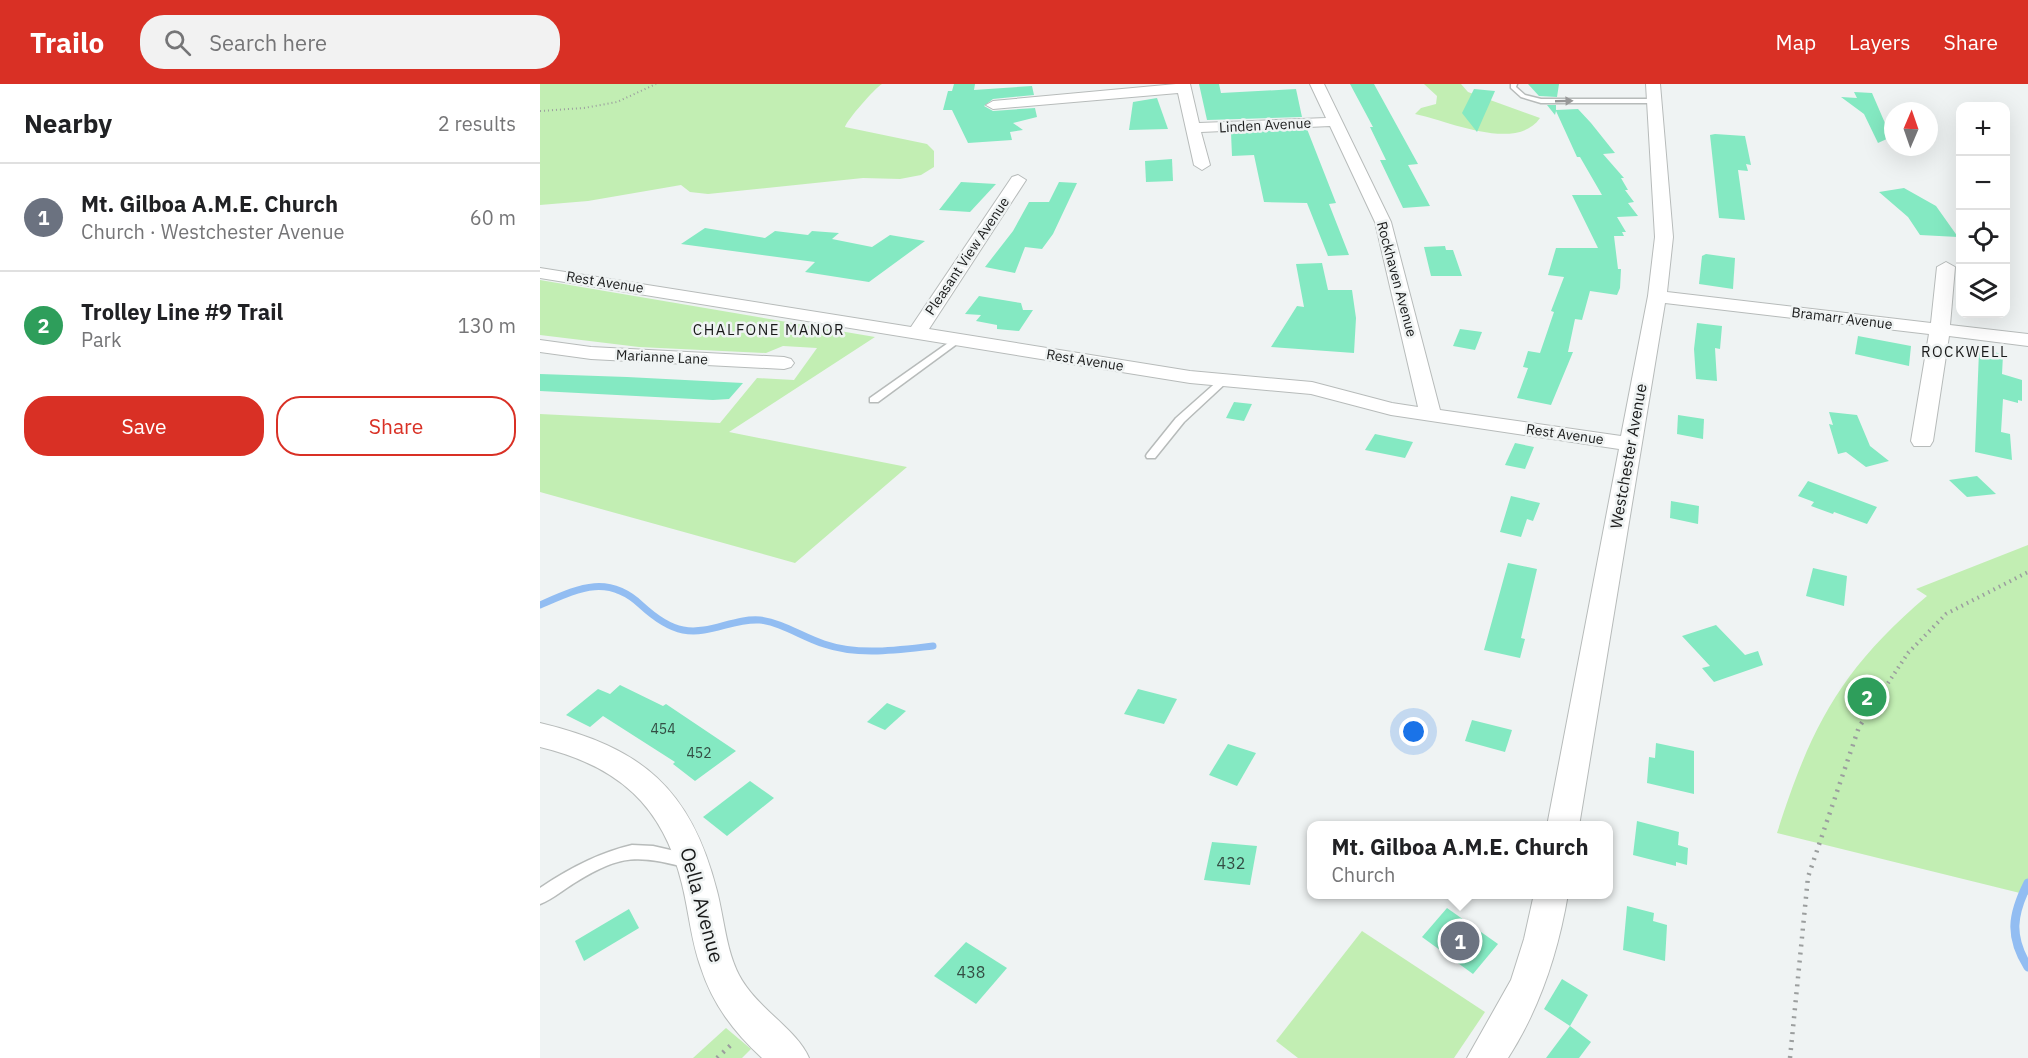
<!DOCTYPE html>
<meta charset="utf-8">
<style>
:root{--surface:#fff;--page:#f2f2f2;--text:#202124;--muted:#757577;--line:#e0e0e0;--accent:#d93025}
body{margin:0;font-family:"IBM Plex Sans",sans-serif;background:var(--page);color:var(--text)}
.controls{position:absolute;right:18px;top:18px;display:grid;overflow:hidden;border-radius:12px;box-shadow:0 6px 24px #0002}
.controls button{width:54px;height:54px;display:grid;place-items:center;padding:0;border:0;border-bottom:2px solid var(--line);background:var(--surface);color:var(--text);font:30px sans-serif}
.compass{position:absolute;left:1344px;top:18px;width:54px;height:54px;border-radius:50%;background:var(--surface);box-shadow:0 6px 24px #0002;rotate:2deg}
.you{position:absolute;left:874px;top:648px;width:21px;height:21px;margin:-15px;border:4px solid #fff;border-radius:50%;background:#1a73e8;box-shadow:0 0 0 9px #1a73e833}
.badge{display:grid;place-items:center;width:39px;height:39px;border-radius:50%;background:var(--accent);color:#fff;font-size:20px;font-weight:700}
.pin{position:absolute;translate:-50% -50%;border:3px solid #fff;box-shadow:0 2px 6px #0006}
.popup{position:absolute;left:767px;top:737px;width:306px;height:78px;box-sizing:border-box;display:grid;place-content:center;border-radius:12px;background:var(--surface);filter:drop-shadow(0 2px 4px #0005);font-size:20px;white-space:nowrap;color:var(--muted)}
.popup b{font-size:22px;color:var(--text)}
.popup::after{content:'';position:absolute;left:50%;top:100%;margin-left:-12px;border:12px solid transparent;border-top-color:var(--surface)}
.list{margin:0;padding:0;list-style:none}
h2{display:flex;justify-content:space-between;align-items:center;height:78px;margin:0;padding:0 24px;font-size:26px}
h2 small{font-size:20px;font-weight:400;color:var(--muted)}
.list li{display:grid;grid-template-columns:39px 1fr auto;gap:18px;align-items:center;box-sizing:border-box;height:108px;padding:0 24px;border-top:2px solid var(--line)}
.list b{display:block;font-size:22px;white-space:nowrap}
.list p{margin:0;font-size:20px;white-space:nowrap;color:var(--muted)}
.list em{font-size:20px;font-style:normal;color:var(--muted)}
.actions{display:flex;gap:12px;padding:18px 24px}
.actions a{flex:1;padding:14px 0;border:2px solid var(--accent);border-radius:24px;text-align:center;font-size:21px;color:var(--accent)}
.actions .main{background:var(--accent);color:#fff}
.icon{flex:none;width:33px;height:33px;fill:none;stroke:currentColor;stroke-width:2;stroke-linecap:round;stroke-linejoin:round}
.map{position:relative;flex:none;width:1488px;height:974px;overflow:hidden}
header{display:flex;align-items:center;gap:36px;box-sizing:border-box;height:84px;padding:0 30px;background:var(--accent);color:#fff}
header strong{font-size:28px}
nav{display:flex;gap:33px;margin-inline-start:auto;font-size:21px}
.search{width:420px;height:54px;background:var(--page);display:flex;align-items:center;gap:15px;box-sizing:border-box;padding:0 21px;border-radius:24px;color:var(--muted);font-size:22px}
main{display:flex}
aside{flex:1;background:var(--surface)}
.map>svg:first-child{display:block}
.green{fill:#c2eeb3}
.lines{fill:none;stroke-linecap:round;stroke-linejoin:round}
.stream-far1{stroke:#92bdf2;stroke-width:7}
.stream{stroke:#92bdf2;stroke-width:9}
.building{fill:#84e9c2}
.service-casing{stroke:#b7bbba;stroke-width:3}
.minor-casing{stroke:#b7bbba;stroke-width:2}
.path-far2{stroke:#9b9e9e;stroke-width:2;stroke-dasharray:1 3;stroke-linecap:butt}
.path-far1{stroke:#9b9e9e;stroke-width:4;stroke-dasharray:1.5 4.5;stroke-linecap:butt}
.path{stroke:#9b9e9e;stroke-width:4.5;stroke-dasharray:2 6;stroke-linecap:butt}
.service{fill:#fff;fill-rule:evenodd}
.minor{fill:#fff;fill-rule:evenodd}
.oneway{fill:#989898}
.labels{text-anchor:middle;stroke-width:5;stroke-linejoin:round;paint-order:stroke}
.far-street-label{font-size:14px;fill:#191a1a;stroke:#eff3f3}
.number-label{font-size:14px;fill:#344e44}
.far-neighbourhood-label{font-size:15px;letter-spacing:1.5px;fill:#191a1a;stroke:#eff3f3}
.street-label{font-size:16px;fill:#191a1a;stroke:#eff3f3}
.near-number-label{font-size:16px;fill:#344e44}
.near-street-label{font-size:20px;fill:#191a1a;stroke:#eff3f3}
</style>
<header>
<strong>Trailo</strong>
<div class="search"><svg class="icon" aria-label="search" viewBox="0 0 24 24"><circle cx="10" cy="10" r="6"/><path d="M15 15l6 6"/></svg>Search here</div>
<nav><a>Map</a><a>Layers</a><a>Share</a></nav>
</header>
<main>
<aside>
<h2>Nearby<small>2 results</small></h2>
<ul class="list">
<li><span class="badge" style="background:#6b7280">1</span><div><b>Mt. Gilboa A.M.E. Church</b><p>Church · Westchester Avenue</p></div><em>60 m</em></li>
<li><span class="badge" style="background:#2e9e5b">2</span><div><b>Trolley Line #9 Trail</b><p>Park</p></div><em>130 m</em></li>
</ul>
<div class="actions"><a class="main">Save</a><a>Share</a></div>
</aside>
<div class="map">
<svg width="1488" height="974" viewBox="0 0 1488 974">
<rect width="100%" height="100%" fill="#eff3f3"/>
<!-- green -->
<g class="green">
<path d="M0 0H342C335 4 307 36 305 43L387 60 394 67V83L381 91 360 95 323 94 168 110 150 108 141 101 48 117 0 121Z"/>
<path d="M884 0H921L928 8 1000 34C976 69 906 36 875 30L881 24 896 20 897 12Z"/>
<polygon points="0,196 335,253 189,348 367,383 255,479 0,408 0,330 180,339 217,294 254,296 277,264 243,262 226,269 99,263 0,251"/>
<path d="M1488 461V811L1237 749C1271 642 1301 585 1387 512L1376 505Z"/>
<polygon points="822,847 945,928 914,974 758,974 736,957"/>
<polygon points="186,944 211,965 202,974 153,974"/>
</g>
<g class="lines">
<!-- stream-far1 -->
<path class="stream-far1" d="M0 521C37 505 67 489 101 521 113 532 127 543 143 546 170 551 193 534 220 536 243 539 262 553 284 560 319 572 357 566 393 562"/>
<!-- stream -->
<path class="stream" d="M1488 799C1472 831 1469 852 1488 883"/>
</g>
<!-- building -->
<g class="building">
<polygon points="414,0 435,0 434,6 492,2 494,11 453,15 444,22 453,27 495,24 497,33 473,39 483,46 470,48 472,56 428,59 412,26 403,26 408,7 412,7"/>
<polygon points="659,0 679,0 681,9 756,5 762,33 667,36"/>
<polygon points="810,0 834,0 878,80 868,81 890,122 863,124 840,76 846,76 830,43 833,43"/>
<polygon points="988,0 1019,0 1017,13 999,12"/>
<polygon points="934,5 955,7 937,48 922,29"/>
<polygon points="1314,8 1332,9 1351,53 1338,59 1324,30 1301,13 1317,14"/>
<polygon points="617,14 628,45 589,46 593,18"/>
<polygon points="1007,21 1016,21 1016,26 1038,25 1051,39 1075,69 1063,70 1084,94 1081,94 1088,106 1085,106 1094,118 1088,119 1098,132 1077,133 1086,148 1082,148 1084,152 1074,152 1078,185 1081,185 1080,204 1077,211 1050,207 1042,236 1035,235 1028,268 1033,268 1011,321 977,314 988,284 983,283 988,267 1000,269 1014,228 1011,227 1024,193 1008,191 1016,164 1058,164 1032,111 1062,111 1040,73 1037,73 1016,27 1015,31"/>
<polygon points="767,45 796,119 789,120 809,171 788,172 767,119 724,118 714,71 692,72 691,49"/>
<polygon points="1175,50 1205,52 1211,81 1206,80 1208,87 1198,86 1205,136 1179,134 1170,51"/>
<polygon points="632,75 633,97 606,98 605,77"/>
<polygon points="421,98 456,100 430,128 399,126"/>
<polygon points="519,98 537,99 513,150 502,165 485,163 475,189 445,183 473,147 489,118 509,118"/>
<polygon points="1364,104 1396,122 1418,153 1380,151 1368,133 1339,108"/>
<polygon points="165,144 225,154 235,147 268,151 272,147 299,149 292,155 332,163 350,151 385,157 329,198 265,188 275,178 141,160"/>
<polygon points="905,162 906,166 913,166 922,192 891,192 884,163"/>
<polygon points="1166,170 1195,174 1193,205 1159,200 1162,172"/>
<polygon points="782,179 788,206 812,206 816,234 814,269 731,263 757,222 764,223 756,180"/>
<polygon points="439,212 481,219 483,226 493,226 479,247 457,245 457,241 436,237 441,231 425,230"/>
<polygon points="1157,239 1182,242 1180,265 1175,264 1177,297 1156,295 1154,265"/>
<polygon points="920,245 942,248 935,266 913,262"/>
<polygon points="1318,252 1371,262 1369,282 1315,270"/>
<polygon points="1444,264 1463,271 1462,290 1482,296 1482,317 1478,316 1478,319 1463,315 1461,348 1470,350 1472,376 1435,368 1439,267 1443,268"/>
<polygon points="0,290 87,293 203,299 189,315 173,316 0,307"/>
<polygon points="694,318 712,320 704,337 686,334"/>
<polygon points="1289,328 1317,331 1330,362 1349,377 1326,383 1306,368 1298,370 1289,340 1293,341"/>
<polygon points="1138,331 1164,335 1163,355 1137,350"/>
<polygon points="835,350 873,358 865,374 825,366"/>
<polygon points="975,359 994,363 985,385 965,381"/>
<polygon points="1437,392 1456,410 1427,413 1409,396"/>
<polygon points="1268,397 1337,423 1327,440 1294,428 1293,430 1271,422 1274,418 1258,412"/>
<polygon points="971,412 1000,419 993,437 987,435 981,453 960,448"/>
<polygon points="1131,417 1159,422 1158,440 1130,434"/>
<polygon points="968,479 997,485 981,554 985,555 980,574 944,566"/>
<polygon points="1273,484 1307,492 1304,522 1266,512"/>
<polygon points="1176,541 1205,571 1218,567 1223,581 1174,598 1162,584 1170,582 1142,552"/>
<polygon points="80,601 123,622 126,620 196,667 155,697 133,680 135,678 63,632 50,643 26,631 58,605 70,610"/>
<polygon points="598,605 637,615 624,640 584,630"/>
<polygon points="347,619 366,627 345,646 327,638"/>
<polygon points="932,636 972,646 965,668 925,657"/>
<polygon points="1116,659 1154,667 1154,710 1107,699 1109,673 1115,674"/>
<polygon points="688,660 716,669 697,702 669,691"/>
<polygon points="210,697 234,714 187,752 163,733"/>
<polygon points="1097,737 1139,748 1138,761 1148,764 1147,781 1136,778 1136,782 1093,771"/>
<polygon points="672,758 717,762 710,801 664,796"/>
<polygon points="1087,822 1114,829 1113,837 1127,841 1125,877 1083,866"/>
<polygon points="907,824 958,860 933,890 882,853"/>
<polygon points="89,825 99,844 44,877 35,857"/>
<polygon points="426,858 467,884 436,920 394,892"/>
<polygon points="1022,895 1048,911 1030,942 1004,925"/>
<polygon points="1030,942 1051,958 1039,974 1006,974"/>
</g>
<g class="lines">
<defs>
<g id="service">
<polygon points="971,0 977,0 976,3 985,11 1001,15 1113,15 1116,17 1113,19 1001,19 981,13 971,4"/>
<polygon points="418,252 423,255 421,257 338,318 330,318 330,314"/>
<polygon points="683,294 686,295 686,299 644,338 615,374 607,374 606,372 607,370 636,334 680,295"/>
<path d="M92 761 113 762 148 770 153 772 156 777 153 782 148 784C97 771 82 770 36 798 24 805 13 815 0 820V804C28 785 58 769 92 761Z"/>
</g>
<g id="minor">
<polygon points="636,0 650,0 659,39 786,34 770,0 784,0 851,138 900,326 1081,352 1108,212 1115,153 1106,0 1120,0 1133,153 1127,208 1391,239 1397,183 1406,178 1415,183 1410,241 1488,250 1488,262 1409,252 1393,357 1390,362 1374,362 1371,357 1389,250 1125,219 1039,742 1007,742 1079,365 851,331 771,310 650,299 0,194 0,184 371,243 472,93 478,91 486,96 389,245 650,287 772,298 852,319 878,323 835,138 790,42 661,48 670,81 662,86 654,81 638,9 453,25 446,21 453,17"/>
<polygon points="0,256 51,263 244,273 251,275 254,279 251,283 244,285 51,275 0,268"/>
<path d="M0 639C101 663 151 704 177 807 184 834 186 866 199 891 217 925 257 945 269 974H222C194 948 173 921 161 884 151 857 149 828 142 800 123 721 78 682 0 663Z"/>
<path d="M994 810H1028C1018 869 1000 924 968 974H927L971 896 984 855Z"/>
</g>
</defs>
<!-- service casing -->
<use href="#service" class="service-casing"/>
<!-- minor casing -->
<use href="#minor" class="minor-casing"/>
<!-- path-far2 -->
<polyline class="path-far2" points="0,27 44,24 77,18 116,0"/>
<!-- path-far1 -->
<polyline class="path-far1" points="1328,629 1368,569 1406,530 1488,488"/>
<!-- path -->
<g class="path">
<polyline points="177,974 194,958"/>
<polyline points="1250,974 1268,793 1319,643 1329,628"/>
</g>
<!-- service -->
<use href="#service" class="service"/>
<!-- minor -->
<use href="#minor" class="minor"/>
</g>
<!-- one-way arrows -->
<defs><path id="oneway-solid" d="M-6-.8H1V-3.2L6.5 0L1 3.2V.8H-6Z" transform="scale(1.5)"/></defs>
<use class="oneway" href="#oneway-solid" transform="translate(1024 17) rotate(-2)"/>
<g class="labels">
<!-- far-street labels -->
<g class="far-street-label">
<text transform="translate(725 41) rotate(-3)" y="5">Linden Avenue</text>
<text transform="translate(427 172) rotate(-56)" y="5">Pleasant View Avenue</text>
<text transform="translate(857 195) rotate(75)" y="5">Rockhaven Avenue</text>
<text transform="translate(65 198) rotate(9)" y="5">Rest Avenue</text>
<text transform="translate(1302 234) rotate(7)" y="5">Bramarr Avenue</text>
<text transform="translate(122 273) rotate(3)" y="5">Marianne Lane</text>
<text transform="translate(545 276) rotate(9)" y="5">Rest Avenue</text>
<text transform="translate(1025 350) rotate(8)" y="5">Rest Avenue</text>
</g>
<!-- number labels -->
<g class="number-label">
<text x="123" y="650">454</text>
<text x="159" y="674">452</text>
</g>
<!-- far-neighbourhood labels -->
<g class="far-neighbourhood-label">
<text x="229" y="251">CHALFONE MANOR</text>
<text x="1425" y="273">ROCKWELL</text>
</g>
<!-- street labels -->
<g class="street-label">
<text transform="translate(1088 372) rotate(-80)" y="6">Westchester Avenue</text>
</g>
<!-- near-number labels -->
<g class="near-number-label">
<text x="691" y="785">432</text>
<text x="431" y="894">438</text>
</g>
<!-- near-street labels -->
<g class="near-street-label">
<text transform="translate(162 821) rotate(75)" y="7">Oella Avenue</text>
</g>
</g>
</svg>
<div class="controls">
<button>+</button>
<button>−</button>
<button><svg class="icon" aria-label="locate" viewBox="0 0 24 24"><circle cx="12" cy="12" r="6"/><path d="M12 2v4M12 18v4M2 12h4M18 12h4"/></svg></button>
<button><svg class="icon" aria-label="layers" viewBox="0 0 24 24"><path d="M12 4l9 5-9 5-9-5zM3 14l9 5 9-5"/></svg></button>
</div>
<svg class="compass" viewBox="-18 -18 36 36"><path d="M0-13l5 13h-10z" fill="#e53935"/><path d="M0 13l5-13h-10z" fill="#757577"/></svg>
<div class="you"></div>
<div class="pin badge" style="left:920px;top:857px;background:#6b7280">1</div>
<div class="popup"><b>Mt. Gilboa A.M.E. Church</b>Church</div>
<div class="pin badge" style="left:1327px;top:613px;background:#2e9e5b">2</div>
</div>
</main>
